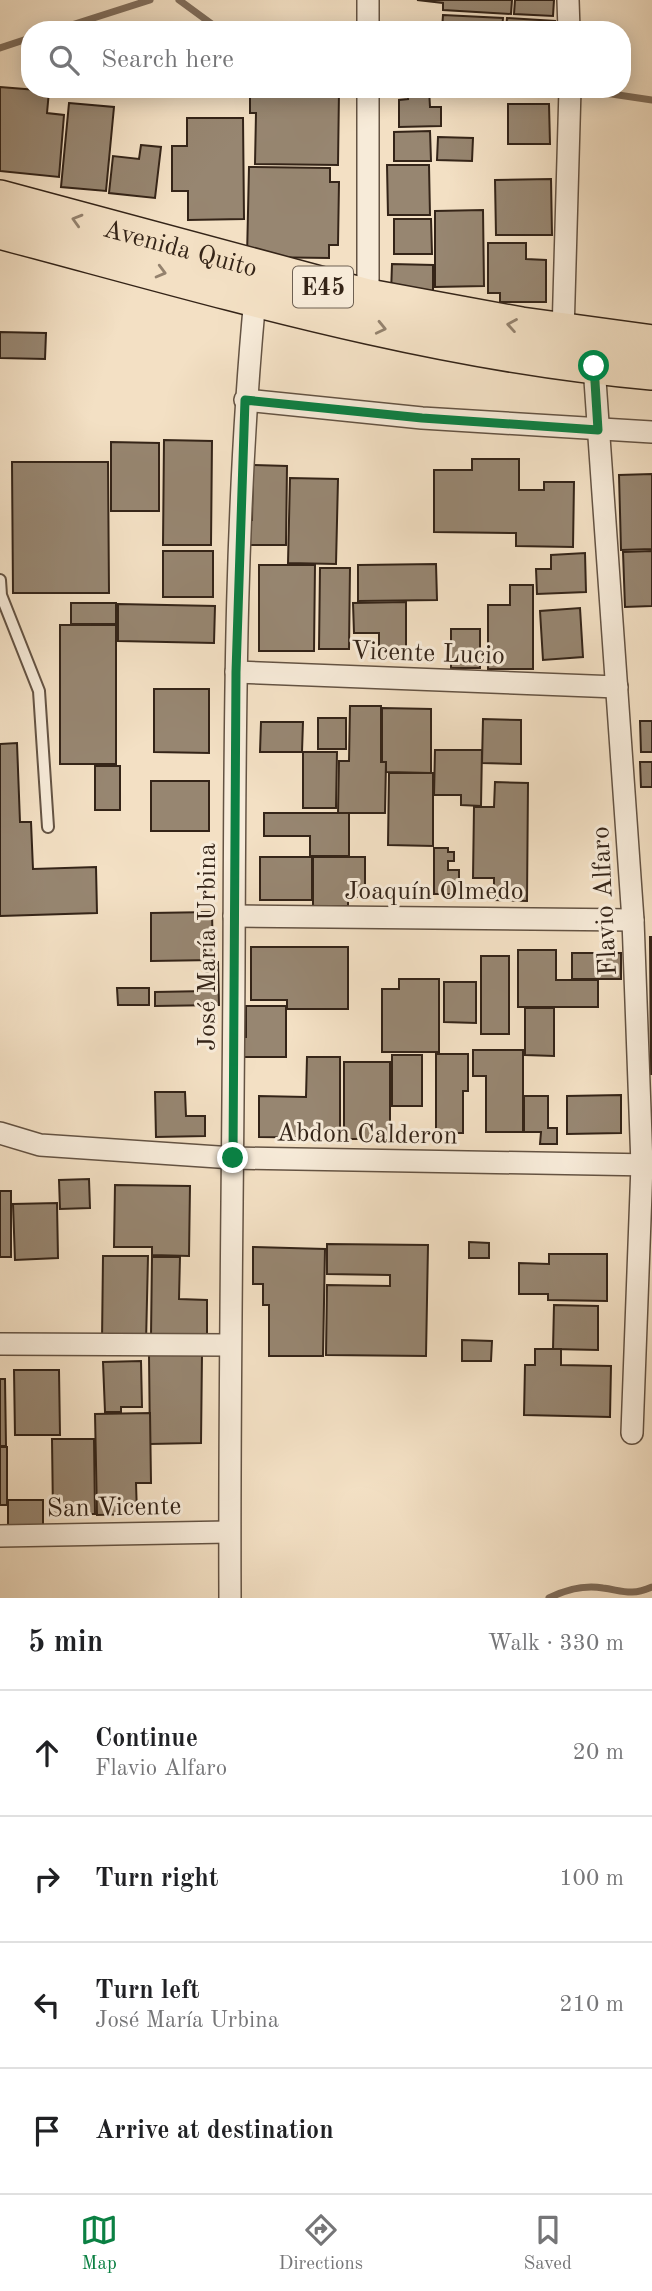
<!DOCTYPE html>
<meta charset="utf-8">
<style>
:root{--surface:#fff;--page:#f6f6f6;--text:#202124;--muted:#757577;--line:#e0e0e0;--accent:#0b8043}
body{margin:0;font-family:"Old Standard TT",serif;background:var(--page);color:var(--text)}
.stop{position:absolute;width:21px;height:21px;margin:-16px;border:5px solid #0b8043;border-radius:50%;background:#fff}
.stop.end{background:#0b8043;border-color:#fff;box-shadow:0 2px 7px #0008}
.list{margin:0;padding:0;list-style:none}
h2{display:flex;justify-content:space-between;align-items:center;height:91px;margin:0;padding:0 28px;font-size:30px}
h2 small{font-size:23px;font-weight:400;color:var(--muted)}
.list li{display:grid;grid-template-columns:46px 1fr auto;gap:21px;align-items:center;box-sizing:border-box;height:126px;padding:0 28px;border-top:2px solid var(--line)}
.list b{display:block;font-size:26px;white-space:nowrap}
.list p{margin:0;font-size:23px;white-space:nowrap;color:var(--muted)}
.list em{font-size:23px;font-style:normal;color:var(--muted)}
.icon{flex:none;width:38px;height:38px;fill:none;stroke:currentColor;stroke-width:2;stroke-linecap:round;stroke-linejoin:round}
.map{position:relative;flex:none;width:652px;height:1598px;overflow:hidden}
.search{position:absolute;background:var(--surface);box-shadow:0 4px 18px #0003;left:21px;right:21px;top:21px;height:77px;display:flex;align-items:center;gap:18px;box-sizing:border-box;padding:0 24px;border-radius:28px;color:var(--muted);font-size:26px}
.sheet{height:595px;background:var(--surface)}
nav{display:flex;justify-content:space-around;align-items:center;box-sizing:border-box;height:98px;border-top:2px solid var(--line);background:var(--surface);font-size:19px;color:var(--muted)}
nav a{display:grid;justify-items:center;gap:4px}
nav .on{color:var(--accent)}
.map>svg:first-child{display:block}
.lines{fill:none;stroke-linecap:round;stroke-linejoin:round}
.stream{stroke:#806e5c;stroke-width:7}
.building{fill:#978671;stroke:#342418;stroke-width:2}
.lane-casing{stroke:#645343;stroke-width:14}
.street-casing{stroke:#645343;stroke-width:24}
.highway-casing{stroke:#342418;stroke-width:40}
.lane{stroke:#f7ebd9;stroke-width:10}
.street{stroke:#f7ebd9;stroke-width:21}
.highway{stroke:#f3e0c4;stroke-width:37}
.oneway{stroke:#94826e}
.route{stroke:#0b8043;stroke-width:9}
.labels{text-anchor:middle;stroke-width:6;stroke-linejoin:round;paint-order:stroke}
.shield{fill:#f7ebd9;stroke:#6e6052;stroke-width:2}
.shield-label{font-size:24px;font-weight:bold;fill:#342418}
.street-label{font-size:26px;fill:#342418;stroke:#f7ebd9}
</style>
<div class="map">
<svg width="652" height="1598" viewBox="0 0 652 1598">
<rect width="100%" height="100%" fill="#f3e0c4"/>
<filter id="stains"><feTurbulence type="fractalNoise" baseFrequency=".00286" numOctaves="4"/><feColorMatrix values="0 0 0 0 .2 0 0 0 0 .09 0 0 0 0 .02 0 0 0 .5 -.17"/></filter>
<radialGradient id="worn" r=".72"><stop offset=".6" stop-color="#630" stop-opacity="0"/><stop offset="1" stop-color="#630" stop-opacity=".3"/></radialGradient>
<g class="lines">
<!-- stream -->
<g class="stream">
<polyline points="179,0 220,30"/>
<polyline points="56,30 150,0"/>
<polyline points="0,48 30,38"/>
<polyline points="578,89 652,100"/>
<path d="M549 1598C565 1590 585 1585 603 1588 624 1591 631 1596 652 1587"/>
</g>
</g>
<!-- building -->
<g class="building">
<polygon points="417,0 512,0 511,14 443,10 443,3"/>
<polygon points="515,0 554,0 553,16 514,14"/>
<polygon points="443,15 503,18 502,30 442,30"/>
<polygon points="507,18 555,21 554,30 506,30"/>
<polygon points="0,87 49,91 47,113 64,115 59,177 0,171"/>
<polygon points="250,89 339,91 338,165 255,164 256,113 250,113"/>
<polygon points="407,89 429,89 430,107 441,107 441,126 399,127 399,100 408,99"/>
<polygon points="69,103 114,107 106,191 61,187"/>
<polygon points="508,104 549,104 550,144 508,144"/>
<polygon points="187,118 243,118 244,219 188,220 188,191 172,191 172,146 187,146"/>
<polygon points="430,131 431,161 394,161 394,132"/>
<polygon points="438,137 473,138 472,161 437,160"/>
<polygon points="141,145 161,147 155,198 109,193 113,156 139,159"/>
<polygon points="387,165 429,165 430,215 388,215"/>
<polygon points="249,167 330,168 330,182 339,182 338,245 329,245 329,258 247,257"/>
<polygon points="551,179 552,235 496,235 495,180"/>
<polygon points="483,210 484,286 435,287 435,211"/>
<polygon points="394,219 431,219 432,254 394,254"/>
<polygon points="488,243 526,243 526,259 546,260 546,302 500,302 500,293 488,293"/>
<polygon points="392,264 433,265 433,295 391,294"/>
<polygon points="0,332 46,333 45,359 0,358"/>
<polygon points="164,440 212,441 211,545 163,545"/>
<polygon points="111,442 159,443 159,511 111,511"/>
<polygon points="472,459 519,459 519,490 544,490 544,482 574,482 573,547 516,546 516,533 434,532 434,470 472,470"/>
<polygon points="12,462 108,462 109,593 13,593"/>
<polygon points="253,465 287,466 286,545 245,545 246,520 252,520"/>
<polygon points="652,474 652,549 621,550 619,475"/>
<polygon points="290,478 338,479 336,564 288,563"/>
<rect x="163" y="551" width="50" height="46"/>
<polygon points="652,551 652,606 625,607 623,552"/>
<polygon points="585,553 586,592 537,594 536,569 551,569 551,555"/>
<polygon points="436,564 437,600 358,601 358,565"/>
<polygon points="259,565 315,565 314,651 259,651"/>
<polygon points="320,568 350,568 349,649 319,649"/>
<polygon points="510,585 533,585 533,669 488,669 488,605 510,605"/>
<polygon points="406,602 406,656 379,657 379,633 354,633 353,603"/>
<rect x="71" y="603" width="45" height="21"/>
<polygon points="118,604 215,606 214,643 118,641"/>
<polygon points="580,608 583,657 543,660 540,611"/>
<rect x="60" y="625" width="56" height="139"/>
<rect x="451" y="629" width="29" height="39"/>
<polygon points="154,689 209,689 209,753 154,752"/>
<polygon points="350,706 381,706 381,762 386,762 385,813 338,813 339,761 349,761"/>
<polygon points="382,708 431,709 431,773 386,772 386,762 382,762"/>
<rect x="318" y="718" width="28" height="31"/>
<polygon points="483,719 521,720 521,764 482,763"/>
<polygon points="640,721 652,721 652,752 641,752"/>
<polygon points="261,722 303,722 302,752 260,752"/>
<polygon points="17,743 20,822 31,822 33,869 96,867 97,913 0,916 0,744"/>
<polygon points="435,750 482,750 481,806 461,805 461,795 434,795"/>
<polygon points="303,752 337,752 336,808 303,808"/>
<polygon points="640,762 652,762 652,787 641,787"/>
<rect x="95" y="766" width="25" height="44"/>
<polygon points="389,773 433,773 433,846 388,845"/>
<rect x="151" y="781" width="58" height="50"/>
<polygon points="495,782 528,783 527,901 494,900 494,878 473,878 474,807 494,807"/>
<polygon points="264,813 349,813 349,856 310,856 310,836 264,836"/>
<polygon points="434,848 448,848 448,852 454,852 454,861 448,861 448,870 459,870 459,894 434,894"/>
<rect x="260" y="857" width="52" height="43"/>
<polygon points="313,857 365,857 365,897 348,897 348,906 313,906"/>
<polygon points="212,912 213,960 151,961 151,913"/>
<polygon points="650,937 652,937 652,1074 651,1074"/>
<polygon points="251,947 348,947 348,1009 287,1009 287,1000 251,1000"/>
<polygon points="518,950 556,950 556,980 598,980 598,1007 518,1007"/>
<rect x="572" y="953" width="49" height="26"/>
<rect x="481" y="956" width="28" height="78"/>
<polygon points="206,962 218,962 219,1005 155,1006 155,992 207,991"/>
<polygon points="399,979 439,979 439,1052 382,1052 382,989 399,989"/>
<polygon points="444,982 476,982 476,1023 444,1022"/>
<polygon points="117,988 149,988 149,1005 118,1005"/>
<polygon points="246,1006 286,1006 286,1057 240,1057 240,1037 246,1037"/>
<polygon points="525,1008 554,1008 554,1056 525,1055"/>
<polygon points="473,1050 523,1050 523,1132 486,1132 486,1076 473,1076"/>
<polygon points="436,1054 468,1054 468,1091 463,1091 463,1133 436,1133"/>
<rect x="392" y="1055" width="30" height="51"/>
<polygon points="307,1057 340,1057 340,1138 259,1137 259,1096 306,1097"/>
<rect x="344" y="1062" width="46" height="77"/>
<polygon points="155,1092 185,1092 186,1116 205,1116 205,1136 156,1137"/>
<polygon points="621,1095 621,1133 567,1134 567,1096"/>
<polygon points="524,1096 548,1096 548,1128 557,1128 557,1144 540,1144 541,1132 524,1132"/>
<polygon points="89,1179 90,1208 60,1209 59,1180"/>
<polygon points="115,1185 190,1186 189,1256 152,1255 152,1247 114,1247"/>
<rect x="0" y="1191" width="11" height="66"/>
<polygon points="57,1203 58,1258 15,1260 13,1204"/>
<polygon points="469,1242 489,1243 489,1258 469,1258"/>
<polygon points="327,1244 428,1245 426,1356 326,1355 327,1285 390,1286 390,1275 327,1274"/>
<polygon points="253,1247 325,1249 323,1356 269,1356 269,1305 263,1305 263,1284 253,1284"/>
<polygon points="549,1254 607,1254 607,1301 548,1300 548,1294 519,1294 519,1263 549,1264"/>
<polygon points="103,1256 148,1256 146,1343 102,1342"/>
<polygon points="152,1257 180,1257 179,1299 207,1300 207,1338 151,1337"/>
<polygon points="554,1305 598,1306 598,1350 553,1349"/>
<polygon points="462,1340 492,1341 491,1361 462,1361"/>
<polygon points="535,1349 561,1349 561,1365 611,1366 610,1417 524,1415 525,1365 535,1365"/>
<polygon points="202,1354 201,1443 150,1444 149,1355"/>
<polygon points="141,1361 142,1407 121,1407 121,1412 105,1412 103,1362"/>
<polygon points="14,1370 59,1370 60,1435 15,1435"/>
<polygon points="0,1379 5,1379 6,1446 0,1446"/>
<polygon points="150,1413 151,1483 136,1483 137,1514 97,1515 95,1414"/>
<polygon points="52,1439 94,1439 95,1514 53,1514"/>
<rect x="0" y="1447" width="7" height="58"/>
<polygon points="8,1500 43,1500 43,1525 8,1526"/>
</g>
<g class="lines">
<defs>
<polyline id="lane" points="0,580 1,595 39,691 48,827"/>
<g id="street">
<polyline points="568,0 569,30"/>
<polyline points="368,30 368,0"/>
<polyline points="368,89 368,298"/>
<polyline points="563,333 570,89"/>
<polyline points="594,366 633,920 642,1165 632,1433"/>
<polyline points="245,400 422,418 652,432"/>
<polyline points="236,672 617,687"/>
<polyline points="234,916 633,920"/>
<polyline points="0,1133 40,1145 233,1158 652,1165"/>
<polyline points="0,1344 229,1345"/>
<polyline points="0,1536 229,1532"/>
<path d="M230 1598C229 1387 233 1175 234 964 235 742 234 519 255 298"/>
</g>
<g id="highway">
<path id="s1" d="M0 199 368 298 521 326 652 344"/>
<path d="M0 230C215 287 430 352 652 371"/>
</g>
</defs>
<!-- lane casing -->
<use href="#lane" class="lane-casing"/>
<!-- street casing -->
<use href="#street" class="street-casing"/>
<!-- highway casing -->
<use href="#highway" class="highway-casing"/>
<!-- lane -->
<use href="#lane" class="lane"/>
<!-- street -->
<use href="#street" class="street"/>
<!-- highway -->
<use href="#highway" class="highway"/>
</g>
<!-- one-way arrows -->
<defs><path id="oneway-chevron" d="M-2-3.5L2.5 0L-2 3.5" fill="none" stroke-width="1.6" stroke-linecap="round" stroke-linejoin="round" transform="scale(1.75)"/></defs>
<g class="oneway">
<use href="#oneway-chevron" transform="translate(77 220) rotate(-164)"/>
<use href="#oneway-chevron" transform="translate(161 272) rotate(15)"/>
<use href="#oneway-chevron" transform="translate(512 325) rotate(-170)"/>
<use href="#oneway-chevron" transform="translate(381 328) rotate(13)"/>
</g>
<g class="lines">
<!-- route -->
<polyline class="route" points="233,1158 236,672 245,400 422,418 598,430 594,366"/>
</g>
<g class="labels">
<!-- shield labels -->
<rect class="shield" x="293" y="266.5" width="60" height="41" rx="5"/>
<g class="shield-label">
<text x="323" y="295">E45</text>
</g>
<!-- street labels -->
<g class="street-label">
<text dy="9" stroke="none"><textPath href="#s1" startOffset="187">Avenida Quito</textPath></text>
<text transform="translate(428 652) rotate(2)" y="9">Vicente Lucio</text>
<text x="434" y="899">Joaquín Olmedo</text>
<text transform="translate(603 901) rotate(-93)" y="9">Flavio Alfaro</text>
<text transform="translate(206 947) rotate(-90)" y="9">José María Urbina</text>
<text transform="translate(367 1133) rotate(1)" y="9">Abdon Calderon</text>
<text transform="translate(114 1506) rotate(-1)" y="9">San Vicente</text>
</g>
</g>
<rect width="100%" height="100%" filter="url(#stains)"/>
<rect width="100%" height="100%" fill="url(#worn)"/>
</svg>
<div class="stop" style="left:594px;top:366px"></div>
<div class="stop end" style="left:233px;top:1158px"></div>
<div class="search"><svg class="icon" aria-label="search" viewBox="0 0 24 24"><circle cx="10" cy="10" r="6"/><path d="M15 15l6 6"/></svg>Search here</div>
</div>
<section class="sheet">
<h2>5 min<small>Walk · 330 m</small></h2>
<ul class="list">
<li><svg class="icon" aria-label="ahead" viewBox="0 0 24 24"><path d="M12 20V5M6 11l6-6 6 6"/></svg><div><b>Continue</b><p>Flavio Alfaro</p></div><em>20 m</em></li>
<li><svg class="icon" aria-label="right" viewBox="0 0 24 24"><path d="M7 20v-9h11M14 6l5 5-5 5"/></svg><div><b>Turn right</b></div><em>100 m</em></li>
<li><svg class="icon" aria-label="left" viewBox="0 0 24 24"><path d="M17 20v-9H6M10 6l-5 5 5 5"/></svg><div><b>Turn left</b><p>José María Urbina</p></div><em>210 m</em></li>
<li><svg class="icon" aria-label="arrive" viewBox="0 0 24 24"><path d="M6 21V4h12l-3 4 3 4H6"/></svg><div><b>Arrive at destination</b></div></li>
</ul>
</section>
<nav>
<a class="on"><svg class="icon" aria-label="map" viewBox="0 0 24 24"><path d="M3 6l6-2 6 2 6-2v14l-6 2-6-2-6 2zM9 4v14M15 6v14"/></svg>Map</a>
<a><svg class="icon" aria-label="directions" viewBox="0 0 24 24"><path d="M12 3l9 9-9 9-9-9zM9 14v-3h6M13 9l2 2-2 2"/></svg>Directions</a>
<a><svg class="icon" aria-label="saved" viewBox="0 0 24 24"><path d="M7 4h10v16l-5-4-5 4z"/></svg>Saved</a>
</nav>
